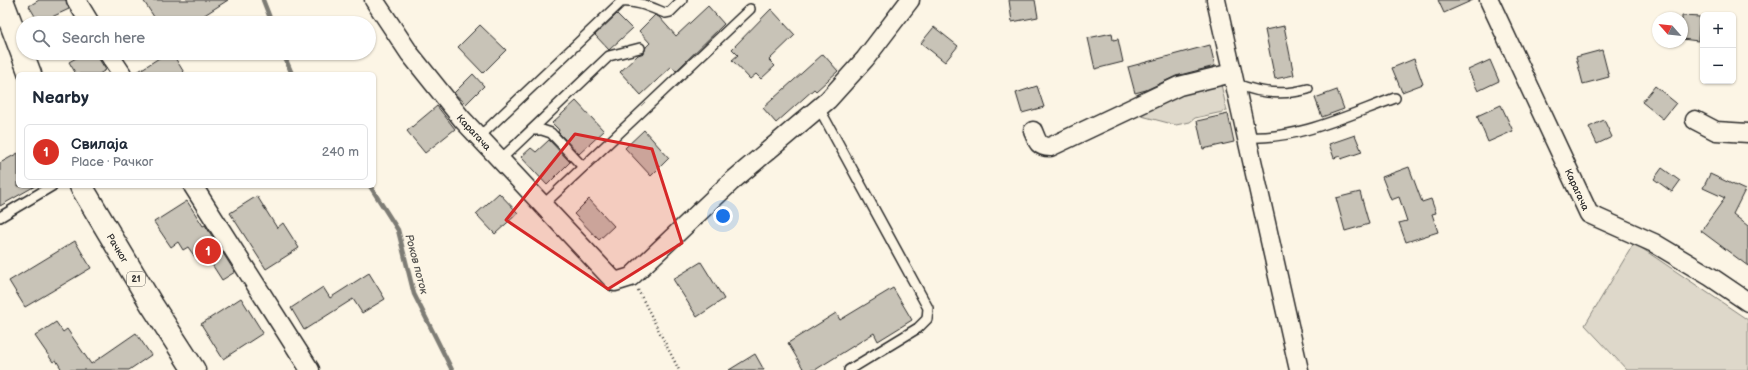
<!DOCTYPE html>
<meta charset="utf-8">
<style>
:root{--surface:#fff;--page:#f2f2f3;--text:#1f2937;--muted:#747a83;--line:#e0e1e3;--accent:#d93025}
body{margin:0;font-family:"Balsamiq Sans",sans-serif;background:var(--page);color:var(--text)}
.controls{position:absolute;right:12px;top:12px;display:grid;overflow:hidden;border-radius:6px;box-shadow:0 1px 3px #0004}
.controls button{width:36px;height:36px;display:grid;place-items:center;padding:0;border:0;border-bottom:1px solid var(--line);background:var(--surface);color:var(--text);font:20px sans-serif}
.compass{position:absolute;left:1652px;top:12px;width:36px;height:36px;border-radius:50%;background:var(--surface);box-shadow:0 1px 3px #0004;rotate:297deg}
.you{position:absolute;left:723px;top:216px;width:14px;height:14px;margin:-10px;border:3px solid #fff;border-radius:50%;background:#1a73e8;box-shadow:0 0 0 6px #1a73e833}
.badge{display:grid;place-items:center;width:26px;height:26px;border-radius:50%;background:var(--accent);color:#fff;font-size:13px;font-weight:700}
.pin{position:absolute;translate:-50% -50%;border:2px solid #fff;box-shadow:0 1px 4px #0006}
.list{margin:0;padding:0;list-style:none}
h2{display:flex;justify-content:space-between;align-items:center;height:52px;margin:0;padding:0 16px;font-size:17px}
h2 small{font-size:13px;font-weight:400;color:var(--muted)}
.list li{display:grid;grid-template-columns:26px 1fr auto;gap:12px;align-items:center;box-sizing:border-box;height:56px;margin:0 8px 8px;padding:0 8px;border:1px solid var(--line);border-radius:6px}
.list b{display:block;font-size:15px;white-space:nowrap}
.list p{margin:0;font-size:13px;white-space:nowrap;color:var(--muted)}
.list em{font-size:13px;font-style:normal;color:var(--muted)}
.icon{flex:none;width:22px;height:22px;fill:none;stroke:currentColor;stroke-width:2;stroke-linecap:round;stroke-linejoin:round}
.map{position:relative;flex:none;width:1748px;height:370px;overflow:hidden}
.search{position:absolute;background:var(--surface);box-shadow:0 1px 3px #0004;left:16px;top:16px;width:360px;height:44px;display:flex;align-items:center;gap:10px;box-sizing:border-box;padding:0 14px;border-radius:22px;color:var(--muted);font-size:15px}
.panel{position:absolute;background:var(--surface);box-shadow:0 1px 3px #0004;left:16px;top:72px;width:360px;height:116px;border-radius:6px}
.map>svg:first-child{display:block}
.green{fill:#ded8ca;stroke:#84827a}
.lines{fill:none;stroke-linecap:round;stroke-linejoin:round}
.stream{stroke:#7d7b74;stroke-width:4.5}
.building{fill:#c8c3b7;stroke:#2b2b2b}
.lane-casing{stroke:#2b2b2b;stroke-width:12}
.street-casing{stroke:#2b2b2b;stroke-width:21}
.primary-casing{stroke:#2b2b2b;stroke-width:25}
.path{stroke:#2b2b2b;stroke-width:2.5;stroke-dasharray:1 3;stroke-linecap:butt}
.lane{stroke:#fcf5e5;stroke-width:9}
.street{stroke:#fcf5e5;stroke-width:18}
.primary{stroke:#fcf5e5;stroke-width:22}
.marked{fill:#d62828;fill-opacity:0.2;stroke:#d62828;stroke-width:3;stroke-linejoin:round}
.labels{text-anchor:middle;stroke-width:3;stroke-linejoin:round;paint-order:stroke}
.shield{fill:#fcf5e5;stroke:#6a6863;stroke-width:1}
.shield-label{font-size:9px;font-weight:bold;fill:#2b2b2b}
.street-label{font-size:10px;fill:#2b2b2b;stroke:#fcf5e5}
.water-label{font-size:11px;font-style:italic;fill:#545350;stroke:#fcf5e5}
</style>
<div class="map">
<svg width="1748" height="370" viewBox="0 0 1748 370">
<rect width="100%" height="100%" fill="#fcf5e5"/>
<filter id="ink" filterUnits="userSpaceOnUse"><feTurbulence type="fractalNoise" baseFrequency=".025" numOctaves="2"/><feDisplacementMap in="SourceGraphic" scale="8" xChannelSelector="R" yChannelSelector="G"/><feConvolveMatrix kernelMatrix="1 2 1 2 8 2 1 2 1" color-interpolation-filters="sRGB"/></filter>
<g filter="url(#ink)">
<!-- green -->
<g class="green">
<polygon points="1220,80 1227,111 1195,118 1190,122 1176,125 1134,114 1179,90"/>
<polygon points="1634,243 1748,320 1748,370 1627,370 1585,325"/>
</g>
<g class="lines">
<!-- stream -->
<g class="stream">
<polyline points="263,0 272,23"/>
<polyline points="283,53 292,74"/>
<polyline points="370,186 398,230 414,294 452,370"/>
</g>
</g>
<!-- building -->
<g class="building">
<polygon points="39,0 66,0 69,9 39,23 29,6"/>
<polygon points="143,0 228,0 192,23 158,23"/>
<polygon points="1009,0 1035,0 1038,17 1012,22"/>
<polygon points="1438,0 1473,0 1444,13"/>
<polygon points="708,6 724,24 676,71 672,66 641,95 620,72 638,55 644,53 646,47 650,43 639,31 655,15 659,17 676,36"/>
<polygon points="771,9 795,35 769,60 775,66 761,79 756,74 750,79 732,60 738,55 732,49"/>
<polygon points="617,14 632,29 609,50 595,35"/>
<polygon points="1682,16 1700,17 1698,41 1682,39"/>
<polygon points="480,25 506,50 483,73 458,47"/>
<polygon points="1284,26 1294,75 1275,79 1265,30"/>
<polygon points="934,27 958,46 945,62 921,43"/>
<polygon points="1112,33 1113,40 1118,39 1123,62 1095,69 1088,38"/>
<polygon points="1210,45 1215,66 1176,76 1146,90 1135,93 1128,67"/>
<polygon points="1602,50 1609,77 1583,84 1576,57"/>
<polygon points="85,53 98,53 99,59 106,70 99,74 76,74 69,62"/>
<polygon points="167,53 172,53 185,74 134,74"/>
<polygon points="823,54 838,71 816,91 814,89 776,123 763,108"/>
<polygon points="1414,59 1423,84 1402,92 1392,68"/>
<polygon points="1490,60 1499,81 1478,91 1468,70"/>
<polygon points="473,74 484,86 466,104 454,93"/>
<polygon points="1037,86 1044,107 1022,113 1016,93"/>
<polygon points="1655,86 1676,103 1663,119 1642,102"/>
<polygon points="1337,90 1344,109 1322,117 1315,98"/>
<polygon points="576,101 604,131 579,154 558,132 559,130 552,123"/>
<polygon points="1501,105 1513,131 1488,142 1477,116"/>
<polygon points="437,106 455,129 425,153 407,131"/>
<polygon points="1228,114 1234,142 1203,149 1197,121"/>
<polygon points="1604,120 1612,137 1597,144 1589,127"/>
<polygon points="644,130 669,158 651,176 625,148"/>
<polygon points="1355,135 1362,152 1341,159 1340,156 1334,158 1329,144"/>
<polygon points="549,140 570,162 547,185 521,157 531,148 536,152"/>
<polygon points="18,153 18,186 35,186 0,206 0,163"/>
<polygon points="1409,167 1422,202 1431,199 1436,213 1432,214 1438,232 1406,242 1399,223 1407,221 1399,197 1391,200 1382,177"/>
<polygon points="1662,168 1680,181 1672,192 1654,179"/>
<polygon points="1710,174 1745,190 1733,214 1748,226 1748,266 1701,231 1725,198 1703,188"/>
<polygon points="1360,192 1369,224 1345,231 1336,198"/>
<polygon points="499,193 518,213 495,234 476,214"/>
<polygon points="257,196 277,228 283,223 299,248 266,269 230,213"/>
<polygon points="589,199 614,226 599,240 574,214"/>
<polygon points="187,201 203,226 205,225 235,272 222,280 204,252 195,257 188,247 183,250 178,242 171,247 154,222"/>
<polygon points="75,241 91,268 25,307 9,281"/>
<polygon points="701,262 724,299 697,317 673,279"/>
<polygon points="369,273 385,299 362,313 353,299 304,330 291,308 323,287 330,298"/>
<polygon points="893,288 912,320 878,341 874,333 815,370 804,370 788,343 836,313 840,320"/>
<polygon points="241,298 263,333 223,359 201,324"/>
<polygon points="56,322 63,332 67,329 91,364 136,333 151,355 129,370 62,370 56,360 53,362 35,336"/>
<polygon points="755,354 764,370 729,370"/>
</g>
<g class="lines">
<defs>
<g id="lane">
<path d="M1234 83C1258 93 1283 96 1308 89"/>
<polyline points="819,108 928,308 927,319 918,328 849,370"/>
<polyline points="532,130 542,130 551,133 583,167"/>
<path d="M479 137 621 2C636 0 652 8 665 13L670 12 682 0"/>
<path d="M1247 137C1298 140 1348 115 1395 98"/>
<polyline points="500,160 609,56 640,48"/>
<polyline points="543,205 750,9"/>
<polyline points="0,217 52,186"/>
</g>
<g id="street">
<polyline points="76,0 90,23"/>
<path id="s1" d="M374 0 410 54 462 119 615 282 631 277 731 182 828 100 865 59 910 0"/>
<polyline points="1216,0 1299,370"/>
<path id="s2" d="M1489 0 1589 214 1654 243 1711 277 1748 302"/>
<polyline points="108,53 122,74"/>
<polyline points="1695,120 1716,131 1748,133"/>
<path d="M1033 131C1037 141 1038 147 1050 147L1179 86 1232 73"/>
<polyline points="193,186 310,370"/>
</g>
<g id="primary">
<polyline points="2,0 30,74"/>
<path id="s3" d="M81 186 152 305 194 370"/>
</g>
</defs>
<!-- lane casing -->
<use href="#lane" class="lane-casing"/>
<!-- street casing -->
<use href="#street" class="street-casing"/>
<!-- primary casing -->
<use href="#primary" class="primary-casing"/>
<!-- path -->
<polyline class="path" points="638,290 679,370"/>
<!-- lane -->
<use href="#lane" class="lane"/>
<!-- street -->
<use href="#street" class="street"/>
<!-- primary -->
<use href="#primary" class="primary"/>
</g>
</g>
<!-- marked area -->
<path class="marked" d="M575 134 652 149 682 243 608 289 506 220Z"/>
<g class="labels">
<!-- shield labels -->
<rect class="shield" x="127" y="272" width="18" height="14" rx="3"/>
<g class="shield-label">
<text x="136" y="282">21</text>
</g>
<!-- street labels -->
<g class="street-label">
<text dy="4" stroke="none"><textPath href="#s1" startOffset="166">Карагача</textPath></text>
<text dy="4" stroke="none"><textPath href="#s2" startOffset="209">Карагача</textPath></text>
<text dy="4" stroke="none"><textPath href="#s3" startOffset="72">Рачког</textPath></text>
</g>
<!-- water labels -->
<g class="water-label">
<text transform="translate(417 264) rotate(75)" y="4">Роков поток</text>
</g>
</g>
</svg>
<div class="controls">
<button>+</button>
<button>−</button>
</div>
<svg class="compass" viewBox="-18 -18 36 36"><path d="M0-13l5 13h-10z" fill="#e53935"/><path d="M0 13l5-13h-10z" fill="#747a83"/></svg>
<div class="you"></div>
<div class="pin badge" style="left:208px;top:251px">1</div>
<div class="search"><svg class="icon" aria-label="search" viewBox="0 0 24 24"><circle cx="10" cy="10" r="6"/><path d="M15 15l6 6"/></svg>Search here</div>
<section class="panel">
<h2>Nearby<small></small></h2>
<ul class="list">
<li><span class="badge">1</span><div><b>Свилаја</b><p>Place · Рачког</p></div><em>240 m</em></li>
</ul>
</section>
</div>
